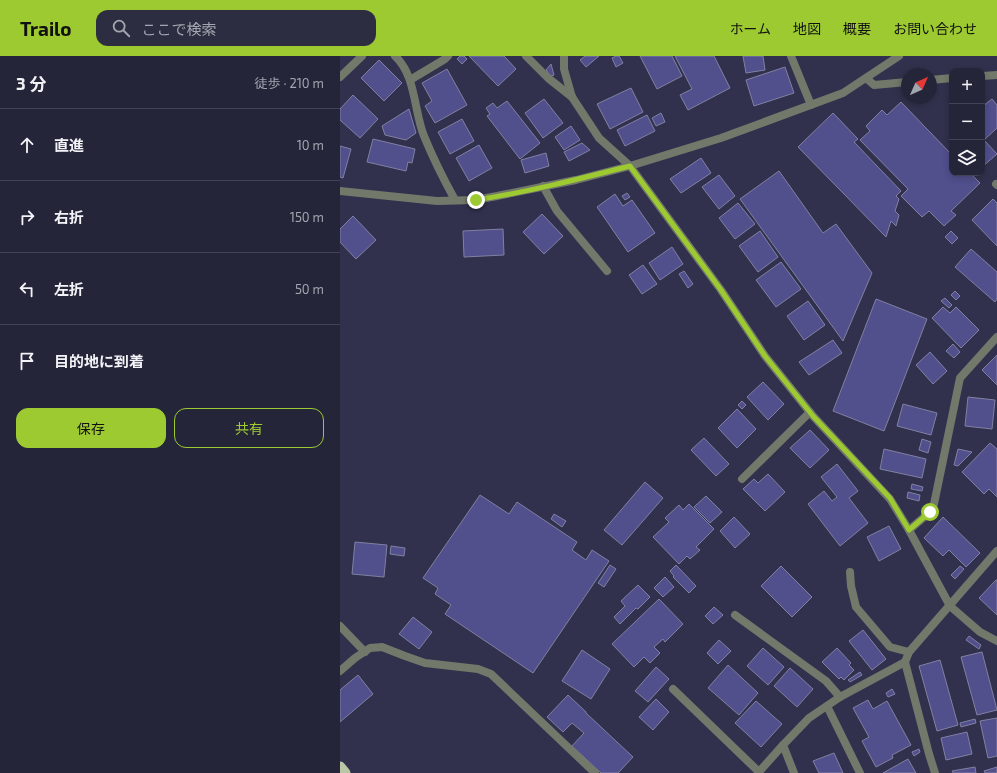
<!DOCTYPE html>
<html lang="ja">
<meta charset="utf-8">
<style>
:root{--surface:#25253a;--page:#2d2d42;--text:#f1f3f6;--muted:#a3a5af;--line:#424254;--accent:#9dca31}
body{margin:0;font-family:"Exo 2","Noto Sans JP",sans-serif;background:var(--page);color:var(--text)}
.controls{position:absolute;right:12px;top:12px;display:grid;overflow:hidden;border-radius:8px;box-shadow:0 2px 6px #0003}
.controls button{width:36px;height:36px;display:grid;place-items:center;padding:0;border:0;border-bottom:1px solid var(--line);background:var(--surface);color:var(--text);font:20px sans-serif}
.compass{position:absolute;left:561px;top:12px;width:36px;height:36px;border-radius:50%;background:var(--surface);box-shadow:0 2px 6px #0003;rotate:45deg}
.stop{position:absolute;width:12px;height:12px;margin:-9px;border:3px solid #9dca31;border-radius:50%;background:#fff}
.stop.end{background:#9dca31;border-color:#fff;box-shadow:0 1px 4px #0008}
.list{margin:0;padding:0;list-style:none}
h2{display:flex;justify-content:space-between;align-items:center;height:52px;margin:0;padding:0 16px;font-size:17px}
h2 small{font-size:13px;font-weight:400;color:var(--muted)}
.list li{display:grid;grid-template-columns:26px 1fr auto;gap:12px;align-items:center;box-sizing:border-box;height:72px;padding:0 16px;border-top:1px solid var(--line)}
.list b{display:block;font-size:15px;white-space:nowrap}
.list em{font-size:13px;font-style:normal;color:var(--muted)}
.actions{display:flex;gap:8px;padding:12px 16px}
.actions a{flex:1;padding:9px 0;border:1px solid var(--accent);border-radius:12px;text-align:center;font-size:14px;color:var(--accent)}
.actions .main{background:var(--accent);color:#111}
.icon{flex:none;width:22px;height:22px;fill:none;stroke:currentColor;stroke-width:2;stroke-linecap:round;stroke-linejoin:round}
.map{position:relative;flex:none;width:657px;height:717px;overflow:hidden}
header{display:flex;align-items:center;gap:24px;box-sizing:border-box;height:56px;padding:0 20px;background:var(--accent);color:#111}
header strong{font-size:19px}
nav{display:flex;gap:22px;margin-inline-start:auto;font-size:14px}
.search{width:280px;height:36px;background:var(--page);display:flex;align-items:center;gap:10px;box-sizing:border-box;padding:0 14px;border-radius:12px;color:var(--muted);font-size:15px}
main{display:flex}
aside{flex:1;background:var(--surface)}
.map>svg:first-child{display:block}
.building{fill:#514f8c;stroke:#8081a2}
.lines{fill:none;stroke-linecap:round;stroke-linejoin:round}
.minor{stroke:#72786a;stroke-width:8}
.tertiary{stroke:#72786a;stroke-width:8}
.trunk{stroke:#bac7a7;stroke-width:11}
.route{stroke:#9dca31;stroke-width:5}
</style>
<header>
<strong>Trailo</strong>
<div class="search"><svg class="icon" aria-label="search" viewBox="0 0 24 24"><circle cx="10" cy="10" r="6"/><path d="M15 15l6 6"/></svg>ここで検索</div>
<nav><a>ホーム</a><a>地図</a><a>概要</a><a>お問い合わせ</a></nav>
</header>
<main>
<aside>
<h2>3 分<small>徒歩 · 210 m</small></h2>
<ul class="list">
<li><svg class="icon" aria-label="ahead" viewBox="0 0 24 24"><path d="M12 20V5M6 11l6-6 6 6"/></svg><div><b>直進</b></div><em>10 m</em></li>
<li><svg class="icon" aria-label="right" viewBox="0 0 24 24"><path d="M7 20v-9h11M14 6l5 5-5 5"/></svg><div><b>右折</b></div><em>150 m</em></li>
<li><svg class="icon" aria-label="left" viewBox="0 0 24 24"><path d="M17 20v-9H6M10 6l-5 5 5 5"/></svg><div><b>左折</b></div><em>50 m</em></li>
<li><svg class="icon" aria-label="arrive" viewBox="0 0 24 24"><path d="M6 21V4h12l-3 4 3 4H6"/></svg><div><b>目的地に到着</b></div></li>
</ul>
<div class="actions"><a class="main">保存</a><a>共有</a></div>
</aside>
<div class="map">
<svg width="657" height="717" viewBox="0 0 657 717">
<rect width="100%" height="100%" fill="#31314d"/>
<!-- building -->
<g class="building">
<polygon points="120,0 124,0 127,3 122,8 117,3"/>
<polygon points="129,0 164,0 176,13 158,30"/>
<polygon points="245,0 259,0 246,11 240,4"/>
<polygon points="276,0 279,0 283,7 276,11 272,2"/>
<polygon points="300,0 332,0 342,20 317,33"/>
<polygon points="335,0 374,0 390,32 348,54 340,39 352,33"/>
<polygon points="403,0 423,0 425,14 406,17"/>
<polygon points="39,4 62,27 44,45 21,22"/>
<polygon points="211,8 214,19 211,20 206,14"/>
<polygon points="445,11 454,37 414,50 406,24"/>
<polygon points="107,13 127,49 95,67 85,50 92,45 82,27"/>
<polygon points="291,32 303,56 270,73 257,48"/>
<polygon points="13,39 38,63 20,82 0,64 0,53"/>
<polygon points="204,43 223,67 203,82 185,57"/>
<polygon points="652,43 657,49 657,72 644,84 657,98 642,111 642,51"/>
<polygon points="167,45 200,87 180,103 147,60 150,58 146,52 153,47 157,52"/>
<polygon points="561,46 612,99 612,117 630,117 640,127 611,155 616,159 604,170 589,155 582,161 561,140 568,133 520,84 530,75 526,70 542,54 547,59"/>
<polygon points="69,53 76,77 66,84 45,79 42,70"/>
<polygon points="321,57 325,66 316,70 312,62"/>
<polygon points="493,57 518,83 514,86 561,135 556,140 559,143 555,155 559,159 556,170 551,165 546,181 458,91"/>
<polygon points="307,59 315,75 285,90 277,74"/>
<polygon points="122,63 134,85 110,98 98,76"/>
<polygon points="231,70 240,84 224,94 215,81"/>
<polygon points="33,83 75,93 72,107 68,106 66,115 27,106"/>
<polygon points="242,87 250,94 229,105 224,96"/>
<polygon points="139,89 152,112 129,125 116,102"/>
<polygon points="0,90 11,93 3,122 0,121"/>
<polygon points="206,97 209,110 185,117 181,104"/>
<polygon points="361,102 371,117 341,137 330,123"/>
<polygon points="439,115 483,177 496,168 532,217 503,285 400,143"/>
<polygon points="379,119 395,140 379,153 362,131"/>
<polygon points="287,137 290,141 285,144 282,140"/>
<polygon points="275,138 283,150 292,144 315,177 288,196 257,151"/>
<polygon points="653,143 657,147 657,190 632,164"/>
<polygon points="398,147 415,168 395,183 379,162"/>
<polygon points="202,158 223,180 204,198 183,176"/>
<polygon points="13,160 36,184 16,203 0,186 0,173"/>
<polygon points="163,173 164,199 124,201 123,175"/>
<polygon points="420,175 438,201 418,216 399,190"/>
<polygon points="611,175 618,182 612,188 605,181"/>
<polygon points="332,191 343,208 320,224 309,207"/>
<polygon points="631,193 657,216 657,243 655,246 615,211"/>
<polygon points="441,206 461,233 436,251 416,224"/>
<polygon points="303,209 317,228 302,238 289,219"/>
<polygon points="344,215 353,228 348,232 339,218"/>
<polygon points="615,235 620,240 616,244 611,239"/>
<polygon points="605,242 612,249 609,252 601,245"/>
<polygon points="536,243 587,263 544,375 493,355"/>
<polygon points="468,245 485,269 464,284 447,260"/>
<polygon points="603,251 610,257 616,251 639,274 621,292 592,262"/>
<polygon points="493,284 502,297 469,319 459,306"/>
<polygon points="613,288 620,296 614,302 606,295"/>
<polygon points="590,296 607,315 593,328 576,309"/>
<polygon points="657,299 657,329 642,314"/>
<polygon points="423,326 444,348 428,364 407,341"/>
<polygon points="628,341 655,344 652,373 625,370"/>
<polygon points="402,345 406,349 402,353 398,349"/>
<polygon points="563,348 597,357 591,379 557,370"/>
<polygon points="397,353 416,373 397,392 378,372"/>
<polygon points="470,374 489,394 470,412 450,392"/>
<polygon points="364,382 389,408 376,420 351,394"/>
<polygon points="582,383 591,386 588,397 579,394"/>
<polygon points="650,387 657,393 657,441 649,433 644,438 622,416"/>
<polygon points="544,393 586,403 582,422 540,413"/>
<polygon points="618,393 632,396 618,410 614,409"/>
<polygon points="497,408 518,435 509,442 528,467 500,490 468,448 484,435 492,445 497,441 481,421"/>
<polygon points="428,418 445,436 425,455 403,433 414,423 418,427"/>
<polygon points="305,426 323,442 282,489 264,474"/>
<polygon points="572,428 583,431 582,435 571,433"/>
<polygon points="568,436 580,439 579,445 567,442"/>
<polygon points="140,439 169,458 177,446 237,486 232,494 246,504 252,494 269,505 193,617 105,558 111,549 95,538 98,532 83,522"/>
<polygon points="366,440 382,456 370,467 354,451"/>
<polygon points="349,448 374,473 356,491 360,494 350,503 347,500 339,508 313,481 329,466 325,462 339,449 343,454"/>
<polygon points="214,458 226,465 222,471 211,463"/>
<polygon points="394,461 410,478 395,492 380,475"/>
<polygon points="603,461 640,497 626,511 609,494 603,500 584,482"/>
<polygon points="549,470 561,493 539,505 527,481"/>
<polygon points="15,486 47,489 44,521 12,518"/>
<polygon points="51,490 65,492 64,500 50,498"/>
<polygon points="270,509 276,513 264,531 258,527"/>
<polygon points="336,509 356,530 349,537 333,521 334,520 330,515"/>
<polygon points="441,510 472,541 452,561 421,530"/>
<polygon points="620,510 624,513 615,523 611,519"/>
<polygon points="325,521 334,531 323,541 314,532"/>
<polygon points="656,524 657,524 657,559 639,542"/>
<polygon points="298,529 310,541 298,553 296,552 280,568 274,561 285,550 281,545"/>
<polygon points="319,543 343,568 325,586 323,583 314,591 320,597 310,607 304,601 294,611 272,588"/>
<polygon points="374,551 383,559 373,568 365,560"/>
<polygon points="73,561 92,576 79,593 59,578"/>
<polygon points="523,574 546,603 532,614 509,585"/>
<polygon points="629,580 641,589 639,593 626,584"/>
<polygon points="379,584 391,595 378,608 367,597"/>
<polygon points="423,592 444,611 428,629 407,610"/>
<polygon points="497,592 511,607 509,609 514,614 504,624 501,621 499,623 482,606"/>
<polygon points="242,594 270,613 251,643 222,625"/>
<polygon points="642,596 657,654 637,659 621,601"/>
<polygon points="600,604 618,669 597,675 579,610"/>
<polygon points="388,609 418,637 399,659 368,632"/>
<polygon points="316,611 329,623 308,646 295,635"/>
<polygon points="450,612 473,633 457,651 434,630"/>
<polygon points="520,616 522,619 510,626 508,624"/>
<polygon points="18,619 33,638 0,666 0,634"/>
<polygon points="552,633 555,638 548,641 546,637"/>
<polygon points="228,639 246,656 246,657 293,701 278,717 261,717 232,690 244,677 232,667 223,676 207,661"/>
<polygon points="316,643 329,656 313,674 299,661"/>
<polygon points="528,644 533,653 547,645 571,689 552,699 553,702 536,711 522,685 529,681 513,652"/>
<polygon points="416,645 442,668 421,691 395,667"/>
<polygon points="657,662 657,700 648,702 640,665"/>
<polygon points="635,663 636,667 621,671 620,667"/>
<polygon points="627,676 632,698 606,704 601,682"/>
<polygon points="579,693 580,696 574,700 572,696"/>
<polygon points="494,697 503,717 479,717 473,705"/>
<polygon points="568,703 576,717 543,717"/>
<polygon points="635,711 636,717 613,717 612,715"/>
<polygon points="657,711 657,717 645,717 644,715"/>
</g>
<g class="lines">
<!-- minor -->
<g class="minor">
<path d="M55 0C76 19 74 56 84 80 93 102 104 124 115 144"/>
<polyline points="186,0 208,22 232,41"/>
<polyline points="224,0 224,13 232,41 259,82 290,110 381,234 425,300 473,360 550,443 569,474"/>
<polyline points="451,0 471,49"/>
<polyline points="642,20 657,19"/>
<polyline points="0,21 22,0"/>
<polyline points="526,22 534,29 567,26"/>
<polyline points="70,24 105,3 108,0"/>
<polyline points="591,24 612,22"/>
<polyline points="656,128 657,129"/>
<polyline points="203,130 217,155 267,215"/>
<polyline points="657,281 620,322 594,448 590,456 569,474 610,550 640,576 657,585"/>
<polyline points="402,423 470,356"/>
<polyline points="510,516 511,530 516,551 550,591 569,596"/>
<polyline points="395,559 486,625 500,641"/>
<polyline points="0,570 25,596"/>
<polyline points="0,615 15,602 30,592 42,591 65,600 85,607 138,613 151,618 255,717"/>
<polyline points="333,633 419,716"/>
<polyline points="487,650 520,717"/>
<polyline points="443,689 454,717"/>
<polyline points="418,717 443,689 469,662 500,641 565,606"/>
<polyline points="595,717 589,698 565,606 569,596 657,495"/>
</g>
<!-- tertiary -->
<polyline class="tertiary" points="0,135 97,145 135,144 157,140 236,124 290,110 381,82 503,37 559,0"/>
<!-- trunk -->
<polyline class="trunk" points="0,711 5,717"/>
</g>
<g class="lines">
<!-- route -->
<path class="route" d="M136 144C188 136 239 123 290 110L381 234 425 300 473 360 550 442 569 474 590 456"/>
</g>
</svg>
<div class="controls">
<button>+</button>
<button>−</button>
<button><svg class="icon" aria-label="layers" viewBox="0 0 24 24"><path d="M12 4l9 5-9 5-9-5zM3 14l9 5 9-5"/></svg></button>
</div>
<svg class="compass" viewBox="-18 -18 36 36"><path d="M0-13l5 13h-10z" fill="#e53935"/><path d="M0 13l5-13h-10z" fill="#a3a5af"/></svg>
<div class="stop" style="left:590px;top:456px"></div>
<div class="stop end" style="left:136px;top:144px"></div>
</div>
</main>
